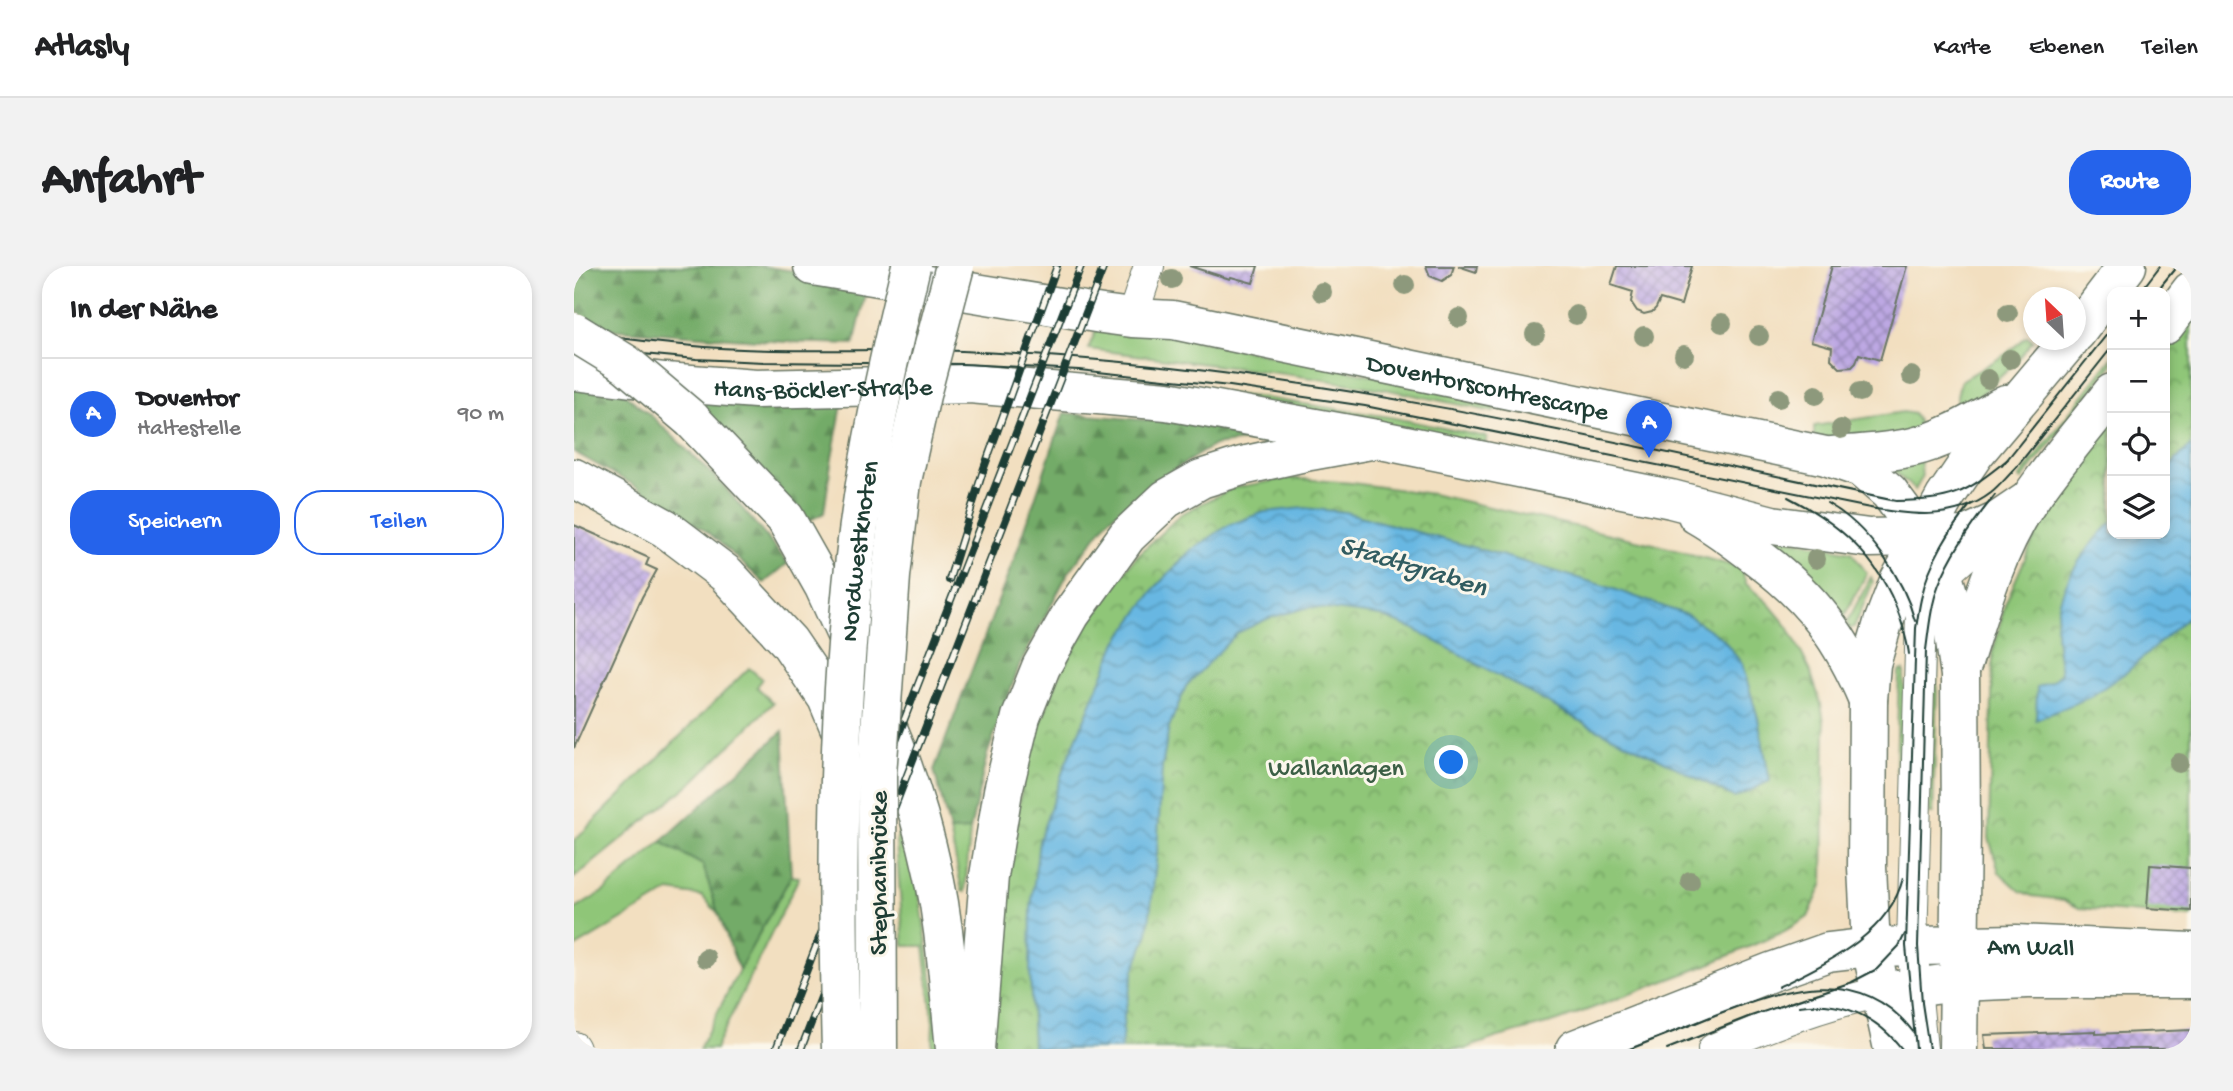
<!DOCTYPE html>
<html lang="de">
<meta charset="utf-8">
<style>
:root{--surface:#fff;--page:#f2f2f2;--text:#202124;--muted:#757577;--line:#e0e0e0;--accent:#2563eb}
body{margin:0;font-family:"Gochi Hand",sans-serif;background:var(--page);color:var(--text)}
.controls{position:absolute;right:21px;top:21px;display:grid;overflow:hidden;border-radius:14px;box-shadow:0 4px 10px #0003}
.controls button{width:63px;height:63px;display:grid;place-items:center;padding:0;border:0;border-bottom:2px solid var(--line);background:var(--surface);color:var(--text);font:35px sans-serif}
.compass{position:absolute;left:1449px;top:21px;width:63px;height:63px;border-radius:50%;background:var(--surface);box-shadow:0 4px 10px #0003;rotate:335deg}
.you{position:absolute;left:878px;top:497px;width:24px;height:24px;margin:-18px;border:5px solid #fff;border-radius:50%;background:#1a73e8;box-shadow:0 0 0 10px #1a73e833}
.badge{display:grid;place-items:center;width:46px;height:46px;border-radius:50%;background:var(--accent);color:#fff;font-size:23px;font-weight:700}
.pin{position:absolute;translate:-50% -58px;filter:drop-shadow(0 2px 4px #0008)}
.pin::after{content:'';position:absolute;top:37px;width:24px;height:21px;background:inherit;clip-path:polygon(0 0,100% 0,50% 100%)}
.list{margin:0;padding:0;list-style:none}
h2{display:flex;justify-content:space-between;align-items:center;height:91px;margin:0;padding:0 28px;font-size:30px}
h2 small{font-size:23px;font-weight:400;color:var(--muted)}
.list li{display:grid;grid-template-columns:46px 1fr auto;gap:21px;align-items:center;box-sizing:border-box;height:112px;padding:0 28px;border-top:2px solid var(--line)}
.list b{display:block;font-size:26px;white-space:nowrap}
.list p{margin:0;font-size:23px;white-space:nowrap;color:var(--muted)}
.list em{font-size:23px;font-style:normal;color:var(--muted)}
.actions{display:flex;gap:14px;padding:21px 28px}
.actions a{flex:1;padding:16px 0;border:2px solid var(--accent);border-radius:28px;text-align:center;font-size:24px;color:var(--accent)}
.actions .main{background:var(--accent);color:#fff}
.icon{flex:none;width:38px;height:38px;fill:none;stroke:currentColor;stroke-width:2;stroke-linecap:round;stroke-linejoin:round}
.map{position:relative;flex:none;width:1617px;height:783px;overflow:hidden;border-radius:28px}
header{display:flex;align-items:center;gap:42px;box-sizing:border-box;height:98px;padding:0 35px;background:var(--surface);border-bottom:2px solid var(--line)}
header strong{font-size:33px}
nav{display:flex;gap:38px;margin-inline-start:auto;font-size:24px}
.intro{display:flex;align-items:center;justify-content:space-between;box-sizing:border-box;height:168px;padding:0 42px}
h1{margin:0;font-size:49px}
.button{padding:18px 32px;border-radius:28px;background:var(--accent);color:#fff;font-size:24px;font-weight:700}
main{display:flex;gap:42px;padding:0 42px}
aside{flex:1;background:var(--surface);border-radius:28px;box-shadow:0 4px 10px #0003}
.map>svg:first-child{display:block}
.grass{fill:#8fc678;stroke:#578256;stroke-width:2}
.forest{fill:url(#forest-firs);stroke:#49744e;stroke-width:2}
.park{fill:url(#park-crowns);stroke:#578256;stroke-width:2}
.water{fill:url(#water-waves);stroke:#437a8b;stroke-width:2}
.building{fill:url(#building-cross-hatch)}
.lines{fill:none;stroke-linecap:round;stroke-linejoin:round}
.minor-casing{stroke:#697665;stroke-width:32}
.major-casing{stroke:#697665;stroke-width:41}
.highway-casing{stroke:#697665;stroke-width:41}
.minor{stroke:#fff;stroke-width:30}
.major{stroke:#fff;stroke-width:38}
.highway{stroke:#fff;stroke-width:38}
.tram{stroke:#1f3d34;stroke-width:2}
.rail-casing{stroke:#1f3d34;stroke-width:8}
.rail{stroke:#fbf7ec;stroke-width:5;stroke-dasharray:16;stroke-linecap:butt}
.highway-bridge-casing{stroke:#697665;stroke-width:41;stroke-linecap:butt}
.highway-bridge{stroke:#fff;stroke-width:38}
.tree{fill:#8d997c}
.labels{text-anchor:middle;stroke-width:6;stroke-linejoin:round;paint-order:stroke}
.street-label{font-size:26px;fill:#1f3d34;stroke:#fbf7ec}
.park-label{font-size:26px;fill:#3b5f45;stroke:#fbf7ec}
.water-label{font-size:28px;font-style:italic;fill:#315c60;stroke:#fbf7ec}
</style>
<header>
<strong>Atlasly</strong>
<nav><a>Karte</a><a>Ebenen</a><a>Teilen</a></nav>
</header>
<div class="intro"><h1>Anfahrt</h1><a class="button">Route</a></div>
<main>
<aside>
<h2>In der Nähe<small></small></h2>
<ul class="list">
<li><span class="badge">A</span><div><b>Doventor</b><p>Haltestelle</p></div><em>90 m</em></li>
</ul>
<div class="actions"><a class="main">Speichern</a><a>Teilen</a></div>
</aside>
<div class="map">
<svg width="1617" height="783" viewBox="0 0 1617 783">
<defs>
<pattern id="forest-firs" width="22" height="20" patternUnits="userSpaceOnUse" patternTransform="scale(1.75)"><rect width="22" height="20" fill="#73ab68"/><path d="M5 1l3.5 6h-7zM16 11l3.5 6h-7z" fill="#5e8c56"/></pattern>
<pattern id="park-crowns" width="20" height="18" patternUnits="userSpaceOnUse" patternTransform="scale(1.75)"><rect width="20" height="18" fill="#8fc678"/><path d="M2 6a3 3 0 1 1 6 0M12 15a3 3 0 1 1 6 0" fill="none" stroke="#74a263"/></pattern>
<pattern id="water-waves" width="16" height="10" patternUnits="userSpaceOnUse" patternTransform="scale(1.75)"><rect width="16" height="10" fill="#67b7e2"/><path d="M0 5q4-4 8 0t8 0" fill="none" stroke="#5496b8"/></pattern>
<pattern id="building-cross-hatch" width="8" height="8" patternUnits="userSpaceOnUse" patternTransform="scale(1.75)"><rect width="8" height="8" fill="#bda8e3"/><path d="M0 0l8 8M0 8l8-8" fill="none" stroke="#998ab9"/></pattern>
</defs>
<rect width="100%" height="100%" fill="#fbf7ec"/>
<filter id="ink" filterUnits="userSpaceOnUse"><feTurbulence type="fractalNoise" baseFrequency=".0143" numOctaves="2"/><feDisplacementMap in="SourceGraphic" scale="14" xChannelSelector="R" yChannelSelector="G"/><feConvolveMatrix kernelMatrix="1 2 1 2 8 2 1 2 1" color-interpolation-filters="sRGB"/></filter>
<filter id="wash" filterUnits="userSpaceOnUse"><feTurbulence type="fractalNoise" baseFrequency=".00686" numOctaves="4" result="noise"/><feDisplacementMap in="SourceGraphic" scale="28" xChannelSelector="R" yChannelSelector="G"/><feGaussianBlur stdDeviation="1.57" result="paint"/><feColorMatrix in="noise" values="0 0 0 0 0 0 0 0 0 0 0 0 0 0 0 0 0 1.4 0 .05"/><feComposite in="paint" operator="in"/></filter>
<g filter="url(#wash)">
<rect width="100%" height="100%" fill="#f2dfc0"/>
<!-- grass -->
<g class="grass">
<polygon points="526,55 923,134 920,146 815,124 718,109 514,83"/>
<polygon points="1453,70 1459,75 1438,100 1383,151 1383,130 1387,115 1432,88"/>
<polygon points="1538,92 1538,99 1448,214 1445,212"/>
<polygon points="510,114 683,131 816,151 913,171 911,178"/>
<polygon points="1329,146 1340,148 1344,155 1346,170 1319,174 1240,171 1240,160"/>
<polygon points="1346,190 1348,212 1341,224 1307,194"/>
<polygon points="1204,271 1277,286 1293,307 1269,352 1201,284"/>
<polygon points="1297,311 1299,316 1280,361 1275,363 1273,356"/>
<polygon points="1360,385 1364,385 1359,548 1355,548"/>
<polygon points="175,402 188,413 183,421 199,437 121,514 0,612 0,575"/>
<polygon points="1330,404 1330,505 1322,505 1325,405"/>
<polygon points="330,545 338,579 369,783 358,783 359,757 350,680 330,680 322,576"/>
<polygon points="396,564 391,626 388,625 376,565"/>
<polygon points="87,576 129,599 144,647 128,630 96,625 0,682 0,644 30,625"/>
<polygon points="217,610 225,611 141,783 125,783 165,704"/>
</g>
<!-- forest -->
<g class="forest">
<polygon points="0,0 187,0 295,16 280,78 211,76 43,64 29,61 0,44"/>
<polygon points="0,121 47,125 81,153 149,219 214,297 190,317 135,267 65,222 0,186"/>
<polygon points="115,133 268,139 257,197 250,247 230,257"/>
<polygon points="490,147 618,158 704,171 640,179 598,205 536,252 493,309 446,398 413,489 396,564 376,565 360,504 445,280"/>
<polygon points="209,465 217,610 165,704 144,647 129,599 87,576"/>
</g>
<!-- park -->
<g class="park">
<polygon points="1617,43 1617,651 1505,642 1490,634 1458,630 1446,625 1425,606 1415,572 1419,386 1431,338 1482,222 1538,144 1538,268 1591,268 1591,75"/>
<polygon points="716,212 778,217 858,228 1080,278 1167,302 1172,318 1195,338 1214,361 1236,404 1247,438 1251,462 1249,617 1234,651 1207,667 1128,701 984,755 921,772 891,783 418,783 421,697 452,494 486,408 514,358 561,292 607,248 659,222"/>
</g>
<!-- water -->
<g class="water">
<path d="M1617 179V348L1554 405 1516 431 1462 454 1463 421 1478 415 1487 407C1485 393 1482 378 1482 364 1482 321 1508 286 1538 256V268H1591V205Z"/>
<polygon points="729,242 771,246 930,290 1037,322 1113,349 1149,373 1168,398 1184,452 1196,515 1161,532 1086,493 1012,458 840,363 807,350 736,341 695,352 663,367 612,420 595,461 588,502 583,587 574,667 560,704 550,750 547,783 459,783 456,703 457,642 465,575 491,499 543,376 581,322 616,285 655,259 690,246"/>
</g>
<g id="blocks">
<!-- building -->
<g class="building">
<polygon points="615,0 684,0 679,17 657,11 656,13"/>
<polygon points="852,0 880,0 877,9 868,15 856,10"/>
<polygon points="884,0 903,0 902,6"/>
<polygon points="1043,0 1118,0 1107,39 1086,33 1082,42 1078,46 1070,48 1063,45 1057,36 1059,26 1037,19"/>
<polygon points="1258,0 1333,0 1306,94 1285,88 1282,97 1278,101 1266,102 1257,93 1258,81 1237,75"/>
<polygon points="0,259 75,292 72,299 83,304 68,331 0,482"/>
<polygon points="1576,599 1617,602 1617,645 1573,642"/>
<polygon points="1617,764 1617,783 1412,783 1410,769 1522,765 1522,768"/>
</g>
</g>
</g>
<g filter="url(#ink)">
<use href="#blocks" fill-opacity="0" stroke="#697665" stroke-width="2"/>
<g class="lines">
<defs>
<g id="minor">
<polyline points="558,52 575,0"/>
<polyline points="1358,325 1369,310 1423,262"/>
<polyline points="0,781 1,783"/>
<path d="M1139 783C1194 760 1249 738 1308 726"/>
<polyline points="1348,783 1338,680 1349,273"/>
</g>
<g id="major">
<path id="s1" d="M239 0 528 48 558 52 599 54 1252 190 1287 202 1315 226 1349 272 1362 293 1369 310 1374 327 1386 409 1387 563 1384 783"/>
<polyline points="1591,59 1617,25"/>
<polyline points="1502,67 1553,0"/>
<path id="s2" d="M0 105 91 116 182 123 396 118 593 135 802 173 1097 233 1198 259 1295 272 1391 270 1424 255 1455 234"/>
<path d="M1258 190C1285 188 1312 187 1339 181 1371 174 1403 154 1432 138"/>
<polyline points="0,212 91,262 152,308 215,376 253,432 272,477"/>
<path d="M1123 249C1146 262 1165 277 1186 293 1239 333 1268 372 1294 434"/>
<path d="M1389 397C1406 341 1423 282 1456 233 1481 196 1511 162 1538 127"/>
<polyline points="1308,726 1384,716 1454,713 1617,713"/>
<path id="s3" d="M1001 783 1197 706 1254 686 1297 681 1442 678 1617 686"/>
<polyline points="1319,783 1297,681 1293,601 1294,434 1297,398 1309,357 1325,315 1371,231 1401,187 1496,74"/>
</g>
<g id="highway">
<polyline points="117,153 211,252 250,321 279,384"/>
<path d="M304 439C335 508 360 590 369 665 374 704 377 744 381 783"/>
<polyline points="401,783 415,610 429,525 447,451 467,401 497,348 553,270 592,233 627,213 668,200 736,185 802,173"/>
</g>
</defs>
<!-- minor casing -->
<use href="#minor" class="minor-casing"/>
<!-- major casing -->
<use href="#major" class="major-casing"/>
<!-- highway casing -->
<use href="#highway" class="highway-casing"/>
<!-- minor -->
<use href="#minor" class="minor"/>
<!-- major -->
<use href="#major" class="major"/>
<!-- highway -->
<use href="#highway" class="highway"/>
<!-- tram -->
<g class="tram">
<polyline points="1566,26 1586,0"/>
<polyline points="1582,26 1603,0"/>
<path d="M0 65C66 76 133 83 200 84 263 85 326 83 388 85 449 88 509 92 569 98 824 123 1072 184 1322 235 1378 234 1390 229 1434 193"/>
<path d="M0 78 69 88 122 93 190 96 389 98 505 104 656 120 791 140 1291 241C1334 249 1379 256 1417 227 1427 219 1435 208 1444 200"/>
<polyline points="1428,200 1538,62"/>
<polyline points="1438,207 1538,81"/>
<path d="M1214 231C1271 260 1311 299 1329 361 1331 370 1334 379 1335 388"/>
<path d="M1253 237C1294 260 1329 311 1341 355"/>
<path d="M1204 721C1252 697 1315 669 1329 612"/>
<path d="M1225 740C1268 734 1302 750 1328 783"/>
<path d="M1056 783C1084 772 1112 761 1141 749 1209 722 1287 696 1340 767"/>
<polyline points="1093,783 1174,751 1278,716 1303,703 1325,680 1331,668"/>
<path d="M1342 783 1332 680 1342 362C1344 351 1345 340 1348 329 1355 297 1376 263 1397 238"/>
<path d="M1355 783 1348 737 1344 680 1352 384C1355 362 1357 339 1365 318 1378 286 1399 256 1421 229"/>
</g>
<defs>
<g id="rail">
<polyline points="375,314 410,202 483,0"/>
<polyline points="202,783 507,0"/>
<polyline points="227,783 530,0"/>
</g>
</defs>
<!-- rail casing -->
<use href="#rail" class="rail-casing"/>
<!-- rail -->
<use href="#rail" class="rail"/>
<defs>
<g id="highway-bridge">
<polyline points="0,66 52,98 117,153"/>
<path id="s4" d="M267 783C262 619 263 455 281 291 292 192 314 96 337 0"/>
<polyline points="304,783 303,509 317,310 328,215 347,129 381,0"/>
</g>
</defs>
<!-- highway-bridge casing -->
<use href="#highway-bridge" class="highway-bridge-casing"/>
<!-- highway-bridge -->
<use href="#highway-bridge" class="highway-bridge"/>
</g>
<!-- trees -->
<g class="tree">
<circle cx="598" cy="13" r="10"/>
<circle cx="831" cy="19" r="10"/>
<circle cx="748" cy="26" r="10"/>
<circle cx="1434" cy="47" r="10"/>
<circle cx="1002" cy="49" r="10"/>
<circle cx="885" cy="52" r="10"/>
<circle cx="1148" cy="57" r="10"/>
<circle cx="961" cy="68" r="10"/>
<circle cx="1070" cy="70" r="10"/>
<circle cx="1185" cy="70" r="10"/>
<circle cx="1110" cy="89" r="10"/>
<circle cx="1436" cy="93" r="10"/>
<circle cx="1337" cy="110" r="10"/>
<circle cx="1414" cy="113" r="10"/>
<circle cx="1286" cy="126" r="10"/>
<circle cx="1242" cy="129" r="10"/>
<circle cx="1205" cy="132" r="10"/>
<circle cx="1267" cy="163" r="10"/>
<circle cx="1242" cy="293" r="10"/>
<circle cx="1605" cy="497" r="10"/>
<circle cx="1116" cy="615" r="10"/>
<circle cx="132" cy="692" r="10"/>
</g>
</g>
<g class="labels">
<!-- street labels -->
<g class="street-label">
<text dy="9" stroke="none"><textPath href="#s2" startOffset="250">Hans-Böckler-Straße</textPath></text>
<text dy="9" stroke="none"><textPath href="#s1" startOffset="686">Doventorscontrescarpe</textPath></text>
<text dy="9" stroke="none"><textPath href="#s4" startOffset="499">Nordwestknoten</textPath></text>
<text transform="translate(303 607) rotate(-90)" y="9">Stephanibrücke</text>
<text dy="9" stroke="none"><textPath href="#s3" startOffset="474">Am Wall</textPath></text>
</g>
<!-- park labels -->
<g class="park-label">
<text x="762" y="509">Wallanlagen</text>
</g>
<!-- water labels -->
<g class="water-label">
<text transform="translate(840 298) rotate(17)" y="10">Stadtgraben</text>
</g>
</g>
</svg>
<div class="controls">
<button>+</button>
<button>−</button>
<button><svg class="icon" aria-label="locate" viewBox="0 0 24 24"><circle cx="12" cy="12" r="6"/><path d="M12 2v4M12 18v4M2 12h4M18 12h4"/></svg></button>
<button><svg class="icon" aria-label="layers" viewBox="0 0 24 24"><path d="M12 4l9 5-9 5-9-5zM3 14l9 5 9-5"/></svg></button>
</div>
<svg class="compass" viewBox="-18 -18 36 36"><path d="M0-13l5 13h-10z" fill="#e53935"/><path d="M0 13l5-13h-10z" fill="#757577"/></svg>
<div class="you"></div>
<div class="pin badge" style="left:1075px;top:192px">A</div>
</div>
</main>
